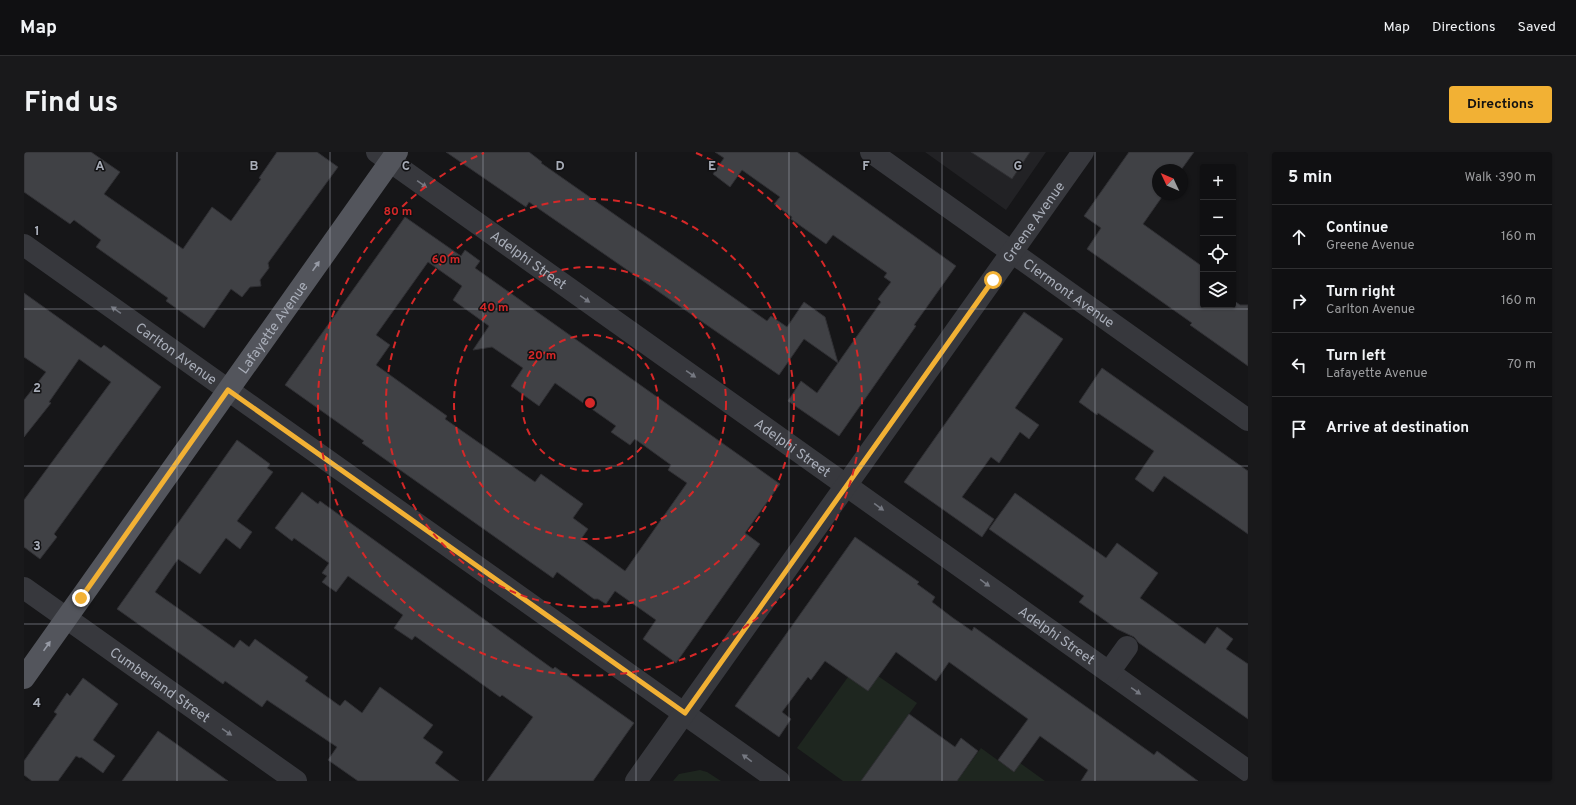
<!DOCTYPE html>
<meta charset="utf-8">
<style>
:root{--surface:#101012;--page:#19191b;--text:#f1f3f6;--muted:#9c9d9f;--line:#303032;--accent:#f2b134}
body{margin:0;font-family:Overpass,sans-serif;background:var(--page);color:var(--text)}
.controls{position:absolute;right:12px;top:12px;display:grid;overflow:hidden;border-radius:4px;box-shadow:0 1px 3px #0004}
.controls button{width:36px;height:36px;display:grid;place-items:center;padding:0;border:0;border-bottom:1px solid var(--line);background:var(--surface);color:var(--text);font:20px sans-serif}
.compass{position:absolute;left:1128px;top:12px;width:36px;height:36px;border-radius:50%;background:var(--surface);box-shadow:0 1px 3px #0004;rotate:314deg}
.stop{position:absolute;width:12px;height:12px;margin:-9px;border:3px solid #f2b134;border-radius:50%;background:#fff}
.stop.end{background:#f2b134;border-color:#fff;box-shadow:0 1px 4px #0008}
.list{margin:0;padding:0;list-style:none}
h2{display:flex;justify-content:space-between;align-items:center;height:52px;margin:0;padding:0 16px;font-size:17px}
h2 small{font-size:13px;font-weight:400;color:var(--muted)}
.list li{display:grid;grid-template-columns:26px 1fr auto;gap:12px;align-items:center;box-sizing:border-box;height:64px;padding:0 16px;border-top:1px solid var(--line)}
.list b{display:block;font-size:15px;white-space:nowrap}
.list p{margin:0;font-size:13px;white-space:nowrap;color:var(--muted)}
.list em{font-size:13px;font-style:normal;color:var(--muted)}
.icon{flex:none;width:22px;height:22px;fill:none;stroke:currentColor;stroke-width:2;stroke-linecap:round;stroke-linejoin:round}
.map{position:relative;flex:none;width:1224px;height:629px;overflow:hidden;border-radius:4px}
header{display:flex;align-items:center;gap:24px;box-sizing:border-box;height:56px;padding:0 20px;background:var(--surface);border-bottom:1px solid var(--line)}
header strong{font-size:19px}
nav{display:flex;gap:22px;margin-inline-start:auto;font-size:14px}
.intro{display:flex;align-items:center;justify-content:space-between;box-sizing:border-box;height:96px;padding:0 24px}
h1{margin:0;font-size:28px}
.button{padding:10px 18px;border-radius:4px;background:var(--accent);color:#111;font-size:14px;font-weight:700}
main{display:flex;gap:24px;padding:0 24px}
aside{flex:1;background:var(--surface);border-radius:4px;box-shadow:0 1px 3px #0004}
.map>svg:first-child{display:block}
.built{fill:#222225}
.green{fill:#1e261f}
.building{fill:#404145;stroke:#303034;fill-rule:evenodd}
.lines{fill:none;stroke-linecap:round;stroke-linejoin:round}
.minor{stroke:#37383d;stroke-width:22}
.major{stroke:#53555c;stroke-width:22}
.oneway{fill:#757881}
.oneway2{fill:#979ba6}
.route{stroke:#f2b134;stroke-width:5}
.grid{fill:none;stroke:#a8adb8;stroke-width:1;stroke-opacity:0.55}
.ring{fill:none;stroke:#d62828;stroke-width:2;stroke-dasharray:7 5}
.labels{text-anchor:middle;stroke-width:3;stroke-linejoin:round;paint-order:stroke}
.street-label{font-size:14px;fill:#a8adb8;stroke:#111113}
.grid-label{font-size:13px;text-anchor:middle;font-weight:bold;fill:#a8adb8;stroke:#111113;stroke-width:3;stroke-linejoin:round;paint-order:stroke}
.centre{fill:#d62828;stroke:#111113;stroke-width:2}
.ring-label{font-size:12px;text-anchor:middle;font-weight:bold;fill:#d62828;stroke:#111113;stroke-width:3;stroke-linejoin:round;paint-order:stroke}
</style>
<header>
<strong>Map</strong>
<nav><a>Map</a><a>Directions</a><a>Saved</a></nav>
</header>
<div class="intro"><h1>Find us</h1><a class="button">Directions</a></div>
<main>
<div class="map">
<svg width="1224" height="629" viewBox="0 0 1224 629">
<rect width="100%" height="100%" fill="#161618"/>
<!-- built -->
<polygon class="built" points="901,0 1022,0 982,58"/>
<!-- green -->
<g class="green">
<polygon points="854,524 893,551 837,629 819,629 773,596 824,525"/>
<polygon points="957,596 990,620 996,611 1021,629 933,629"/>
<polygon points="676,618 683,620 697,629 649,629 655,622"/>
</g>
<!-- building -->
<g class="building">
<polygon points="0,0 67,0 96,20 80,42 159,97 188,55 207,69 237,27 235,26 253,0 293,0 314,15 244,111 245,116 236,128 237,134 226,135 218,145 207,137 180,176 142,149 144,146 72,95 77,88 50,68 46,72 0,40"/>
<polygon points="422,0 505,0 518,10 517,11 743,169 747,164 763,175 780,150 801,165 814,211 857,150 854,147 867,130 860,125 863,121 809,83 802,92 767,67 768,65 750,52 756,45 718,18 706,35 689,22 700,6 691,0 773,0 932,114 890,173 892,174 815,284 764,249 777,229 793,241 814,211 780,187 755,223 505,50 502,55"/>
<polygon points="947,0 1006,0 988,27"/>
<polygon points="1105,0 1170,0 1157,18 1134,18 1134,42 1140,42 1119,72 1179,115 1179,153 1209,153 1209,148 1216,153 1224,153 1224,214 1166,173 1168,171 1063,97 1077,76 1060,64"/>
<path d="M381 65 437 104 441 98 456 109 451 116 756 332 721 381 736 392 652 511 619 487 632 468 591 439 582 452 574 447H570L533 420 529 426 338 291 340 289 261 233ZM404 110 438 134 429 148 465 174 449 198 468 195 499 216 487 234 515 254 531 231 592 274 587 280 606 293 611 287 647 313 644 318 663 331 601 419 557 387 564 377 549 366 559 352 517 322 511 330 421 267 423 264 352 213 366 193 352 183Z"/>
<polygon points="0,141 77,196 80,193 137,235 30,382 33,385 16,407 0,395 0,348 87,230 55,207 25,250 27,251 0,285 0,248 22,220 0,205"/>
<polygon points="1000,160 1039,187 991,256 1015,273 1005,287 996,280 975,311 967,305 938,345 970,367 958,385 880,330"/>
<polygon points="1078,216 1224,319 1224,382 1140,324 1129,340 1111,327 1130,299 1074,261 1073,263 1055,250"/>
<polygon points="213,288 246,312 243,316 249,320 213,369 228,380 216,397 202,386 176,422 154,407 131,440 210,496 216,488 225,495 231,487 284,525 281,529 316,554 321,548 338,561 356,535 409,573 399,586 419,600 411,611 435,629 334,629 304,608 313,595 243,548 238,555 201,529 199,532 93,457"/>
<polygon points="278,340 294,352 296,349 529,517 531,515 610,571 569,629 463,629 509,565 478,543 476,545 391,484 388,488 370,476 379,463 324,424 312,440 298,430 303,424 298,421 305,411 270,386 268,389 251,376"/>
<polygon points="991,341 1082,406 1093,391 1134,421 1116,446 1181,492 1193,475 1209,487 1202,497 1224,512 1224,567 1115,491 1110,485 1093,477 1055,450 1060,444 965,377"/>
<polygon points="831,385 895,430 893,432 911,445 908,450 929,466 948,479 950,475 1130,603 1133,599 1174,629 1057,629 1064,618 1016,584 990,620 974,608 1004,567 925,510 912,529 872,500 844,539 801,509 787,528 784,525 758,560 767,567 755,585 711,554"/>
<polygon points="59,526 94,552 69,588 91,604 79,621 57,605 56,606 52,604 34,629 8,629 0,623 0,609 33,562 30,560 43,541 46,544"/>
<polygon points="885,562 931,595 937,586 954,599 933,629 837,629"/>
<polygon points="134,579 151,591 204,629 98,629"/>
</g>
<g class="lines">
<!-- minor -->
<g class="minor">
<path id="s1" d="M353 0 1224 619"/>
<path id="s2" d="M847 0 1224 268"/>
<path id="s3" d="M0 93 755 629"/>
<path id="s4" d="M0 436 272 629"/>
<polyline points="1085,520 1103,495"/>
<path id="s5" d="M612 629 1059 0"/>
</g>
<!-- major -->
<path class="major" id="s6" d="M0 526 373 0"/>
</g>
<!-- one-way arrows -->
<defs><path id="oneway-solid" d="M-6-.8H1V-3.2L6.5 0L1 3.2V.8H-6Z"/></defs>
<g class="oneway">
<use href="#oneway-solid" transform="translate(398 32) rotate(35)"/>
<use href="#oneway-solid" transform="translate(561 147) rotate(35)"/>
<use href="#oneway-solid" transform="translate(92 158) rotate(-145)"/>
<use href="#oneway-solid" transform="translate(667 222) rotate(35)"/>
<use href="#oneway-solid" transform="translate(855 355) rotate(36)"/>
<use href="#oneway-solid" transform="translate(961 431) rotate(36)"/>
<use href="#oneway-solid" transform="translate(1112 539) rotate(35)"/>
<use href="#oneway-solid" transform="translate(203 580) rotate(35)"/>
<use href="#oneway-solid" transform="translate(723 606) rotate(-144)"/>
</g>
<g class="oneway2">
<use href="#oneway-solid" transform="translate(292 114) rotate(-55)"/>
<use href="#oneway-solid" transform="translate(23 494) rotate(-55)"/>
</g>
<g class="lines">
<!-- route -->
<polyline class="route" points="57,446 204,238 661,561 969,128"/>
</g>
<!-- grid -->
<path class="grid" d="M153 0V629M306 0V629M459 0V629M612 0V629M765 0V629M918 0V629M1071 0V629M0 157H1224M0 314H1224M0 472H1224"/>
<!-- distance rings -->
<g class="ring">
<circle cx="566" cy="251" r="68"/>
<circle cx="566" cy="251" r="136"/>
<circle cx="566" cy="251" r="204"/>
<path d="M672 1A272 272 0 1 1 460 1"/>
</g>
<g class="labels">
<!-- street labels -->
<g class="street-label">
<text dy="5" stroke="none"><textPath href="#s5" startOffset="686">Greene Avenue</textPath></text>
<text dy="5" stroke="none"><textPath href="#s1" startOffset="186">Adelphi Street</textPath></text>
<text dy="5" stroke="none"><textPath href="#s2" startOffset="243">Clermont Avenue</textPath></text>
<text dy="5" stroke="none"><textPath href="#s6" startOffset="430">Lafayette Avenue</textPath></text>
<text dy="5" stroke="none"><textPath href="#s3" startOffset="187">Carlton Avenue</textPath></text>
<text dy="5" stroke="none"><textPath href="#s1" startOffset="510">Adelphi Street</textPath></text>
<text dy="5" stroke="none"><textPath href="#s1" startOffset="834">Adelphi Street</textPath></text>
<text dy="5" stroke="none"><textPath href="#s4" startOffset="167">Cumberland Street</textPath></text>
</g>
</g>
<g class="grid-label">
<text x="76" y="18">A</text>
<text x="230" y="18">B</text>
<text x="382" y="18">C</text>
<text x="536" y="18">D</text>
<text x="688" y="18">E</text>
<text x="842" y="18">F</text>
<text x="994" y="18">G</text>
<text x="13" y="83">1</text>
<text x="13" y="240">2</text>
<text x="13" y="398">3</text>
<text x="13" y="555">4</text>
</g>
<circle cx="566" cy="251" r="6" class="centre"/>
<g class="ring-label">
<text x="374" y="63">80 m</text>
<text x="422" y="111">60 m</text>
<text x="470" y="159">40 m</text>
<text x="518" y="207">20 m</text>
</g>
</svg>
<div class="controls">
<button>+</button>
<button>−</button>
<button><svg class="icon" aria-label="locate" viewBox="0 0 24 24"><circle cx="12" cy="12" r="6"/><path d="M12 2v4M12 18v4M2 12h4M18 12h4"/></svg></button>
<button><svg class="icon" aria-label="layers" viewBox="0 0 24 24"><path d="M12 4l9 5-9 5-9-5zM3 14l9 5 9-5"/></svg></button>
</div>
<svg class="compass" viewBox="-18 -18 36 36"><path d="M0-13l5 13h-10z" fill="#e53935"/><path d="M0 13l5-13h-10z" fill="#9c9d9f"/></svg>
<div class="stop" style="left:969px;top:128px"></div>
<div class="stop end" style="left:57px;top:446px"></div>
</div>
<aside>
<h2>5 min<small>Walk · 390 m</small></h2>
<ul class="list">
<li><svg class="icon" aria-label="ahead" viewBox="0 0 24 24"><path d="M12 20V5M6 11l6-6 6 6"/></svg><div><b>Continue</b><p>Greene Avenue</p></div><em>160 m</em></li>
<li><svg class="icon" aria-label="right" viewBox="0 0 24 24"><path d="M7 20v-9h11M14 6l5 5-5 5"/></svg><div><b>Turn right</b><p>Carlton Avenue</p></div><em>160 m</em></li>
<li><svg class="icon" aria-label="left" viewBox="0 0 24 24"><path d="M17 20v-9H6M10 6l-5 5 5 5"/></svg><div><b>Turn left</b><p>Lafayette Avenue</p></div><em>70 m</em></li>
<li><svg class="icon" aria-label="arrive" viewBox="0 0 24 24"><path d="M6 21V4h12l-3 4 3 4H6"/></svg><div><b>Arrive at destination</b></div></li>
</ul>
</aside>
</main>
